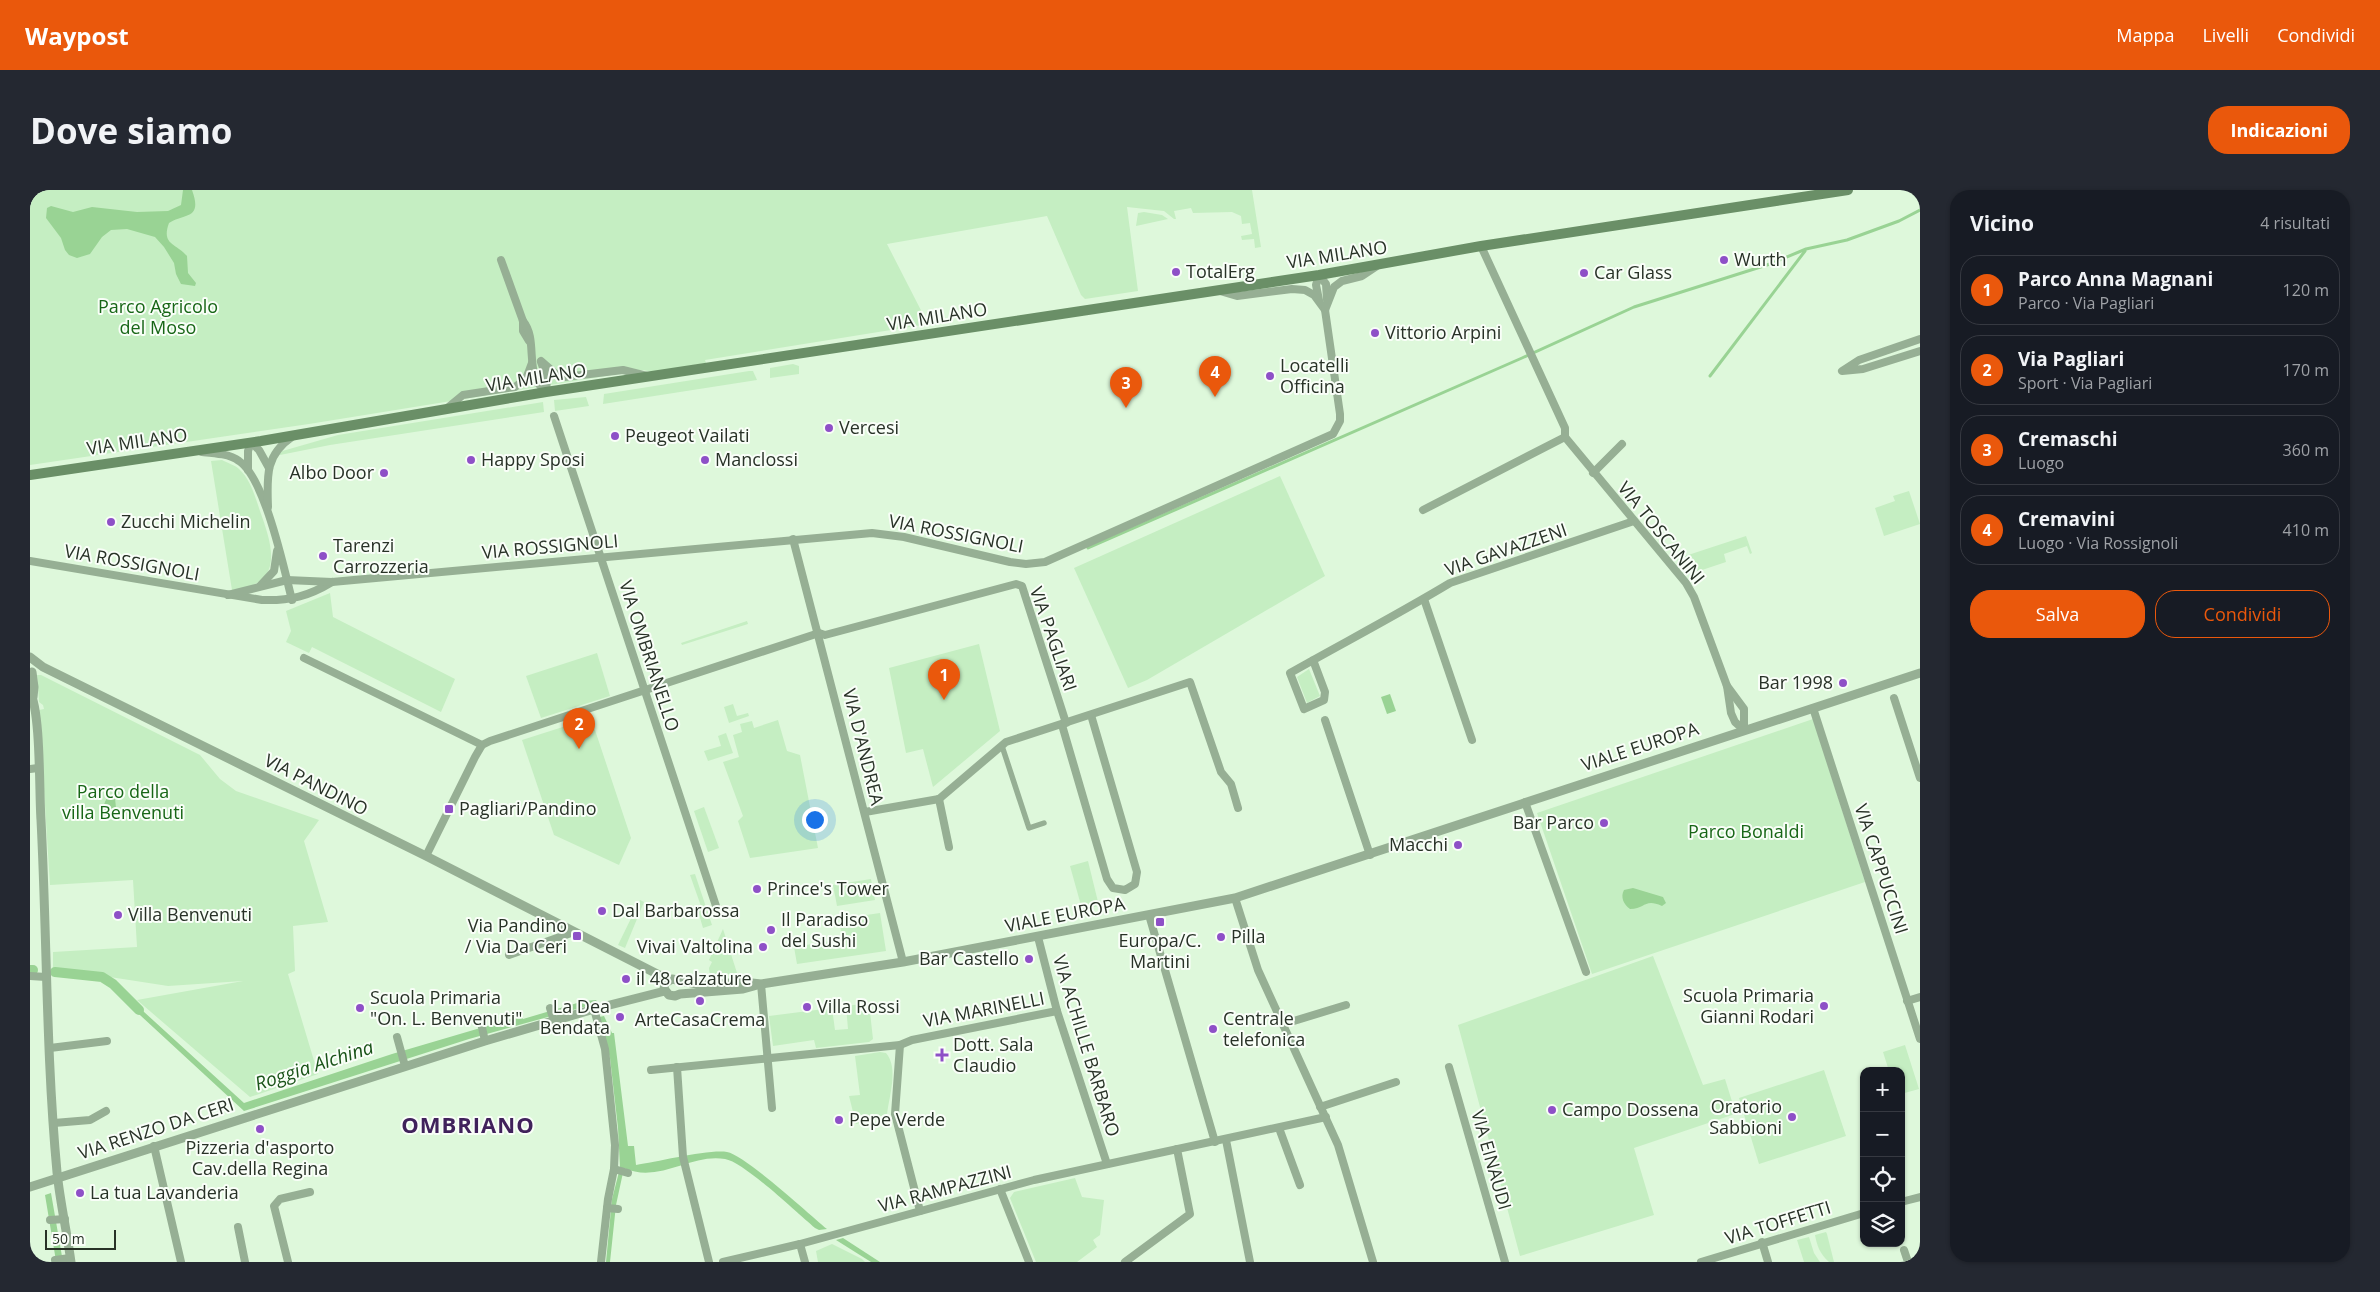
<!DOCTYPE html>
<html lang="it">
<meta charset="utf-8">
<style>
:root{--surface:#171b24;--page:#242831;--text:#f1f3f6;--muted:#9ea1a6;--line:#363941;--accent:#ea580c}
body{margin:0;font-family:"Open Sans",sans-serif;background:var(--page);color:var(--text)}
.controls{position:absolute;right:15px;bottom:15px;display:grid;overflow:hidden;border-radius:10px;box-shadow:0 1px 4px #0004}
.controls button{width:45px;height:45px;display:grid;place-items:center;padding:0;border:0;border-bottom:1px solid var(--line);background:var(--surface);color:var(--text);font:25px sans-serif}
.scale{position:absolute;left:15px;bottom:12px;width:71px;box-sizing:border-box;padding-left:5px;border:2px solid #283227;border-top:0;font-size:14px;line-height:18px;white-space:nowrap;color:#283227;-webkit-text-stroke:4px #f9fef8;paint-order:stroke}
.you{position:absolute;left:784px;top:629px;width:18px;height:18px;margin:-12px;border:4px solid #fff;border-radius:50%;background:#1a73e8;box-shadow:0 0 0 8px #1a73e833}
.badge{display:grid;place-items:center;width:32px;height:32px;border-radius:50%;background:var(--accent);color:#fff;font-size:16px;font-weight:700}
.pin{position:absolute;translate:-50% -41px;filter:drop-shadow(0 1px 2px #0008)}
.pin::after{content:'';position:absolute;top:26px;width:18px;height:15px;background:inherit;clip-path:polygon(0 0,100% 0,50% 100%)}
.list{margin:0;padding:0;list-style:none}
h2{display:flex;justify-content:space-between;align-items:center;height:65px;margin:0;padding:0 20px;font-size:21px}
h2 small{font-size:16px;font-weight:400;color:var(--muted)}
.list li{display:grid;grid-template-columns:32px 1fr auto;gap:15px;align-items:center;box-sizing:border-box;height:70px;margin:0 10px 10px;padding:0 10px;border:1px solid var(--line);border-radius:20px}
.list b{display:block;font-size:19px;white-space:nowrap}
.list p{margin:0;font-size:16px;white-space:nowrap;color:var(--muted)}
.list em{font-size:16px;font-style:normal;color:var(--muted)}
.actions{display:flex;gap:10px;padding:15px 20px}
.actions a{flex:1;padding:11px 0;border:1px solid var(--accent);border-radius:20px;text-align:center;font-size:18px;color:var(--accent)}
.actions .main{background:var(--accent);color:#fff}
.icon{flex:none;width:28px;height:28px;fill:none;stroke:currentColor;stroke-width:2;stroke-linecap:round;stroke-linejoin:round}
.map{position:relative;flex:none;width:1890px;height:1072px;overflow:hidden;border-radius:20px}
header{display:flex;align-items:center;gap:30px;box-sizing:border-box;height:70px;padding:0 25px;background:var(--accent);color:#fff}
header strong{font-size:24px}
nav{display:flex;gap:28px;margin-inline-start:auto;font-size:18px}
.intro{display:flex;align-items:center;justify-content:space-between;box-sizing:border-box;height:120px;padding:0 30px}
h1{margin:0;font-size:35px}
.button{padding:12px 22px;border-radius:20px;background:var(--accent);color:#fff;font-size:18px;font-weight:700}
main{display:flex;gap:30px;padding:0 30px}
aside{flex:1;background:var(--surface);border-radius:20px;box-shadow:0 1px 4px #0004}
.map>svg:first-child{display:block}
.green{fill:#c5eec2}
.water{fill:#99d394}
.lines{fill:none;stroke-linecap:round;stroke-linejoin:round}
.stream{stroke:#99d394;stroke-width:3}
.canal{stroke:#99d394;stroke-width:10}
.pedestrian{stroke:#96af94;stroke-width:5.5}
.minor{stroke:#96af94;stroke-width:8}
.tertiary{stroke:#96af94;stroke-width:9}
.secondary{stroke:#6a8f67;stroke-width:10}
.poi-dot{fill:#8e50c7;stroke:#f9fef8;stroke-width:2}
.labels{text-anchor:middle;stroke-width:4;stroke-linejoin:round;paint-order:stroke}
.street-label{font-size:18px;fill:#283227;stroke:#f9fef8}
.poi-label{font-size:18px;fill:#283227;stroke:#f9fef8;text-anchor:start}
.park-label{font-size:18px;fill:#176616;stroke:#f9fef8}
.water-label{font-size:19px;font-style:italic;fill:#195318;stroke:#f9fef8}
.district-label{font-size:22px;font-weight:bold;letter-spacing:1px;fill:#40225b;stroke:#f9fef8}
</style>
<header>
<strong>Waypost</strong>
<nav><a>Mappa</a><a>Livelli</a><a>Condividi</a></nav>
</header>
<div class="intro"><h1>Dove siamo</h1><a class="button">Indicazioni</a></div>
<main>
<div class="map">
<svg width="1890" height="1072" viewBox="0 0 1890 1072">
<rect width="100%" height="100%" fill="#def8db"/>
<!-- green -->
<g class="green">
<polygon points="0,0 1222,0 1231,57 1225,58 1224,49 1212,50 1211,46 1222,44 1220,33 1212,34 1211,26 1202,22 1163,23 1161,18 1144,21 1146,29 1144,29 1134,21 1097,17 1108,101 1055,109 1051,105 1017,26 857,54 898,134 675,170 676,173 623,182 613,180 279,234 0,275"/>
<polygon points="1114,22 1132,25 1138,29 1106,36 1108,23"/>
<polygon points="763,174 769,176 769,184 740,188 740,178"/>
<polygon points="719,181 723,181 727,190 573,214 574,204"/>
<polygon points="556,207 559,216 525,221 524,210"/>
<polygon points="513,212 514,222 300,255 250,265 249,262 308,245"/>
<path d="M192 270C197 273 205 275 209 279 221 290 225 307 230 321 243 357 255 395 202 400L181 271Z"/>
<polygon points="1250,286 1295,386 1117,490 1098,498 1044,378"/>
<polygon points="1879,301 1890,334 1854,346 1845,318 1865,311 1863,306"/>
<polygon points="1716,346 1722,363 1720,364 1717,356 1694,364 1696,372 1666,382 1660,382 1646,369"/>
<polygon points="300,403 303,427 425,489 411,522 282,457 279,463 256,452 261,441 256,421"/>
<polygon points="717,431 718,434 652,455 651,453"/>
<polygon points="949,454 970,541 903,597 893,559 876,563 859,478"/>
<polygon points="567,463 580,506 511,528 496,486"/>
<polygon points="1279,479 1290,506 1277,513 1267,487"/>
<polygon points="7,485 11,485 170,565 190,589 206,601 289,630 274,651 298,732 263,736 265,781 258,784 288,884 220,907 107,810 213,791 138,796 54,783 23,781 23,762 107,757 103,690 20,695 9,520 14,519 13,515 9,512"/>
<polygon points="703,514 707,526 718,523 719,526 699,533 694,517"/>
<polygon points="561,528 601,648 589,675 524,645 492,550"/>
<polygon points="1783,529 1835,692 1562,784 1507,623"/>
<polygon points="748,530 757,561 770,565 788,658 720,668 708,631 713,626 693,572 709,567 703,545 712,542 710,534 722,531 724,538"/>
<polygon points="696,543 703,563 678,571 674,561 691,556 688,546"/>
<polygon points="674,617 689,658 678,662 664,621"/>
<polygon points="1058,671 1069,716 1052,719 1040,676"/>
<polygon points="665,684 682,735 673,738 668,721 672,719 660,685"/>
<polygon points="841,689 845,710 807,716 803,695"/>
<polygon points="610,710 614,712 595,758 588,755"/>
<polygon points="850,723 856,761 767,774 764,757 812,749 809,729"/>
<polygon points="693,739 707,783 680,787 679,778 682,772 679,770"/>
<polygon points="1623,766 1673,895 1695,889 1705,921 1702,925 1604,958 1624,1025 1490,1066 1428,835"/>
<polygon points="839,813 843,849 839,852 786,858 784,850 743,856 739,826 802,818 805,840 818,839 816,816"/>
<polygon points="1875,855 1889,899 1871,904 1871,881 1859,881 1853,862"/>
<path d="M850 862 856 863C869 878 859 906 857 925L826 934 819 906 830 905 825 866Z"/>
<polygon points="1794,880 1816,946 1729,974 1709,908"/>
<polygon points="1045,988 1052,1007 1074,1010 1070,1045 1063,1050 1067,1057 1047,1072 1006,1072 980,1008 984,1002"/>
<path d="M1796 1042 1797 1044 1804 1072H1799C1790 1064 1787 1056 1785 1045Z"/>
<polygon points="1779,1047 1784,1063 1790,1072 1774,1072 1767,1050"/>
<polygon points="802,1054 832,1069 835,1072 788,1072 786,1061"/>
</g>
<!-- water -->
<g class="water">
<path d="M153 0H162C173 30 154 23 139 33 131 55 146 53 157 66L158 83 166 93 165 96 151 94 146 84 144 73 134 57 125 47 97 39 81 40 72 47 60 64 47 68 39 65 35 60 31 48 16 28 17 18 21 16 43 22 62 17 107 22 138 21 151 15Z"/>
<polygon points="1360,504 1366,521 1357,524 1351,507"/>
<path d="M78 606 85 608 86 618 84 627 75 628C71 620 74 613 78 606Z"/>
<path d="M1603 698 1633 707 1636 713 1632 716C1614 708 1616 719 1600 719 1594 715 1590 707 1594 700Z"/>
<polygon points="566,810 568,813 439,849 214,921 98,814 102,811 214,913 362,864 491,826 493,829 554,811"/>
<path d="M574 826 582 843H584L598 956H604L606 975C627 972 679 959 697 962 715 965 779 1024 797 1039L789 1040 785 1038C767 1023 714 972 695 969 661 963 629 994 594 978L586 1015 580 1072H576L582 1009 590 978 588 938 580 868 569 827Z"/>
<polygon points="21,1003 33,1072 26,1072 25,1065 15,1005"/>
<polygon points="813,1048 850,1072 841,1072 806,1050"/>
</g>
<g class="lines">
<!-- stream -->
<g class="stream">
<polyline points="1680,186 1775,61"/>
<polyline points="1058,358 1492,168 1604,117 1740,74 1776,59 1817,50 1869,31 1890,20"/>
</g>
<!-- canal -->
<g class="canal">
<polyline points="0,780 3,780"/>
<polyline points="25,782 72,787 83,794 109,820"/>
</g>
<!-- pedestrian -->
<polyline class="pedestrian" points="972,556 999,638 1014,633"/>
<!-- minor -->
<g class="minor">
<polyline points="1451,56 1535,238 1535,247 1656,393 1664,407 1697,496 1701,523 1705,532 1714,540"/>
<polyline points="471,70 493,131 493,141 499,151"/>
<polyline points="1289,85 1286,95 1289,110"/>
<polyline points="1289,85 1296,94 1297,110"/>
<polyline points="1190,101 1207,106 1262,99 1275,100 1284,105 1295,120"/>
<path d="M493 131C506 147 498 171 506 190 508 194 513 199 516 202"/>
<polyline points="1890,149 1829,170 1812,181 1833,179 1890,161"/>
<polyline points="511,171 527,185 535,187 593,180 617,186"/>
<polyline points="511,172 517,189 516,202"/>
<polyline points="416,219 433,205 485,197 496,189 502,173"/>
<polyline points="524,226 686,716"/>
<path d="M172 262C184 263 200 264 209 271 235 288 254 379 262 410"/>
<polyline points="218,280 218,261 221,252 229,260 239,278"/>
<polyline points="1563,283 1592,254"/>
<path d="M238 317C237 287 235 265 262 247"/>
<polyline points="1393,320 1535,247"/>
<polyline points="763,349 873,772"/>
<path d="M0 371 232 410C260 411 279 406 302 392"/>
<polyline points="230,396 244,381 247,361"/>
<polyline points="198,405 257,390 302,392 842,343 874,347 980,372 996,374 1015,372 1303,244 1310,231 1310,224 1295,120 1304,97 1312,91 1332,86 1347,76"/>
<polyline points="1394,409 1442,550"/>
<polyline points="274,468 452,555"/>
<path d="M1283 470 1295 502 1294 510 1274 519 1260 483C1313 453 1367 425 1420 393L1604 331"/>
<polyline points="1697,496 1714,519 1714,540"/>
<polyline points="1864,508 1890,588"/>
<polyline points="1783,518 1890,849"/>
<polyline points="1295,530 1340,665"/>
<polyline points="1032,535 1077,689 1083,698 1095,700 1105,694 1107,682 1061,525"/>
<polyline points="0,579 8,578"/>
<polyline points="909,609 919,657"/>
<polyline points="1495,612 1556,782"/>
<polyline points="835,622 909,609 976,552 1160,492 1191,582 1201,594 1208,618"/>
<polyline points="396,666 445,567 452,555 460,551 789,443 795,445 986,394 992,396 1036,533"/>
<polyline points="1205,708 1228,780 1308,955 1343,1072"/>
<polyline points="1119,725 1185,952"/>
<polyline points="1008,747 1027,821 1077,974"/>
<polyline points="479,765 544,742"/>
<polyline points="0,786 16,787"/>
<polyline points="731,794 742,918"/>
<polyline points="1877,811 1890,807"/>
<polyline points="520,818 524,831"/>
<polyline points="564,819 575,859 585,955 584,979 578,1009 571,1072"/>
<polyline points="451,833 455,851"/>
<polyline points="1254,834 1316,815"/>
<polyline points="367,847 375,876"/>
<polyline points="870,855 865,924 890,1021"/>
<polyline points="20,858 77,851"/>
<polyline points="647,877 653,967 679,1072"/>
<polyline points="1419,877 1475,1072"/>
<polyline points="621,880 870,855 882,850 1027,821"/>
<polyline points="1290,917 1366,892"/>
<polyline points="24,933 60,930 76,921"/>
<polyline points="1249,938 1270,995"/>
<polyline points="1196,950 1220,1072"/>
<polyline points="124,956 151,1072"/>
<polyline points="584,979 598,983"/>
<polyline points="970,999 999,1072"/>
<polyline points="1871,1012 1890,1007"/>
<polyline points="577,1018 588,1019"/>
<polyline points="20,1030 35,1029"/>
<polyline points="208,1037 215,1072"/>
<polyline points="1732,1052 1738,1072"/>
<polyline points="770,1054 775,1072"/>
<polyline points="1874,1060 1878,1072"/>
<polyline points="25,1070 40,1068"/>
<polyline points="258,1072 244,1016 250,1009 280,1002"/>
<polyline points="693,1072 770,1054 1004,990 1296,927"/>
<polyline points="1095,1072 1160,1024 1147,959"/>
<polyline points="1671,1072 1834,1023"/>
</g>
<!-- tertiary -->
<g class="tertiary">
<polyline points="0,467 13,477 396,666 639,790"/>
<polyline points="2,482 4,497 3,507"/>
<path d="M0 502C11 523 9 602 11 630 17 747 16 865 27 982 30 1012 37 1042 41 1072"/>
<polyline points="731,794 713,792 672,795 642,789 635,793 634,799 639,805 645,806 650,804 713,799 731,794 873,772 1205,708 1890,483"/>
<polyline points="0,997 455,851 564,819 635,801"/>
</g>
<!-- secondary -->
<polyline class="secondary" points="0,285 231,251 516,202 1289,85 1451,56 1818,0"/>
</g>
<!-- markers -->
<g class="poi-dot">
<circle cx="1694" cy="70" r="5"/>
<circle cx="1146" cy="82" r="5"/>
<circle cx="1554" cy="83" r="5"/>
<circle cx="1345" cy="143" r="5"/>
<circle cx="1240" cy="186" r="5"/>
<circle cx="799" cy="238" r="5"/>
<circle cx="585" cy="246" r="5"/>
<circle cx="441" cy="270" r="5"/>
<circle cx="675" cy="270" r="5"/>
<circle cx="354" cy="283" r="5"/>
<circle cx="81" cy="332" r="5"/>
<circle cx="293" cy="366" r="5"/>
<circle cx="1813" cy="493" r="5"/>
<rect x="414" y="614" width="10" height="10" rx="2.5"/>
<circle cx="1574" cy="633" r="5"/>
<circle cx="1428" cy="655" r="5"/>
<circle cx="727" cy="699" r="5"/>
<circle cx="572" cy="721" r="5"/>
<circle cx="88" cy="725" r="5"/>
<rect x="1125" y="727" width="10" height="10" rx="2.5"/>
<circle cx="741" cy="740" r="5"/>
<rect x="542" y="741" width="10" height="10" rx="2.5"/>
<circle cx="1191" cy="747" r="5"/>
<circle cx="733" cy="757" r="5"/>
<circle cx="999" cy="769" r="5"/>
<circle cx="596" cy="789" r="5"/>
<circle cx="670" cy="811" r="5"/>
<circle cx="1794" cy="816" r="5"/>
<circle cx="777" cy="817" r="5"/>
<circle cx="330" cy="818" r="5"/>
<circle cx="590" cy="827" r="5"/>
<circle cx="1183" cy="839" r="5"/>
<path d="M909.5 857.5h5v5h5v5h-5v5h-5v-5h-5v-5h5z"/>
<circle cx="1522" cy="920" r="5"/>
<circle cx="1762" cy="927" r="5"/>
<circle cx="809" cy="930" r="5"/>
<circle cx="230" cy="939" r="5"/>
<circle cx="50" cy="1003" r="5"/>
</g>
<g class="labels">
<!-- street labels -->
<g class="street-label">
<text transform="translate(1307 65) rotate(-9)" y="6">VIA MILANO</text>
<text transform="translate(907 127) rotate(-9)" y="6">VIA MILANO</text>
<text transform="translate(506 188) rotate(-9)" y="6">VIA MILANO</text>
<text transform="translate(107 252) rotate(-8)" y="6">VIA MILANO</text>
<text transform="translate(1631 343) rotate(51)" y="6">VIA TOSCANINI</text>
<text transform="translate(926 344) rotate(11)" y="6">VIA ROSSIGNOLI</text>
<text transform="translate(520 357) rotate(-5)" y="6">VIA ROSSIGNOLI</text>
<text transform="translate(1476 360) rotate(-19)" y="6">VIA GAVAZZENI</text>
<text transform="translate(102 373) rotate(10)" y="6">VIA ROSSIGNOLI</text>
<text transform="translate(1023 449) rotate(71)" y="6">VIA PAGLIARI</text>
<text transform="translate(619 466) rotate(72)" y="6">VIA OMBRIANELLO</text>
<text transform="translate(833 557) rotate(76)" y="6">VIA D'ANDREA</text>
<text transform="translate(1610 557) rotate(-18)" y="6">VIALE EUROPA</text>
<text transform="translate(286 595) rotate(27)" y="6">VIA PANDINO</text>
<text transform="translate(1851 679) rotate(72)" y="6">VIA CAPPUCCINI</text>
<text transform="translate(1035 725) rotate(-11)" y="6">VIALE EUROPA</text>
<text transform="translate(954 820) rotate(-11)" y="6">VIA MARINELLI</text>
<text transform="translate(1056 856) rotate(73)" y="6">VIA ACHILLE BARBARO</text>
<text transform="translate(126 939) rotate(-18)" y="6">VIA RENZO DA CERI</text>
<text transform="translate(1461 970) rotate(74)" y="6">VIA EINAUDI</text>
<text transform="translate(915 999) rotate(-15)" y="6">VIA RAMPAZZINI</text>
<text transform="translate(1748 1033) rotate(-17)" y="6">VIA TOFFETTI</text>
</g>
<!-- poi labels -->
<g class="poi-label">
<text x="1704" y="76">Wurth</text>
<text x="1156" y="88">TotalErg</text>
<text x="1564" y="89">Car Glass</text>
<text x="1355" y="149">Vittorio Arpini</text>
<text x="1250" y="182">Locatelli<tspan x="1250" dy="21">Officina</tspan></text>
<text x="809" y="244">Vercesi</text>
<text x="595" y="252">Peugeot Vailati</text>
<text x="451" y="276">Happy Sposi</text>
<text x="685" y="276">Manclossi</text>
<text x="344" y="289" text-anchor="end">Albo Door</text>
<text x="91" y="338">Zucchi Michelin</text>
<text x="303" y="362">Tarenzi<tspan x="303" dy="21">Carrozzeria</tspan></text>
<text x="1803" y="499" text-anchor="end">Bar 1998</text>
<text x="429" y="625">Pagliari/Pandino</text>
<text x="1564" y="639" text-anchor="end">Bar Parco</text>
<text x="1418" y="661" text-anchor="end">Macchi</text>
<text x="737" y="705">Prince's Tower</text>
<text x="582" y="727">Dal Barbarossa</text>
<text x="98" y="731">Villa Benvenuti</text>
<text x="751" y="736">Il Paradiso<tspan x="751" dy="21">del Sushi</tspan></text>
<text x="537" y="742" text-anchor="end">Via Pandino<tspan x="537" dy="21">/ Via Da Ceri</tspan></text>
<text x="1201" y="753">Pilla</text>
<text x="1130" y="757" text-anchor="middle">Europa/C.<tspan x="1130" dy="21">Martini</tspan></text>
<text x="723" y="763" text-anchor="end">Vivai Valtolina</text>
<text x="989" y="775" text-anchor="end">Bar Castello</text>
<text x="606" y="795">il 48 calzature</text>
<text x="1784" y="812" text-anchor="end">Scuola Primaria<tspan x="1784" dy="21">Gianni Rodari</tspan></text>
<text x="340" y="814">Scuola Primaria<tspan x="340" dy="21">"On. L. Benvenuti"</tspan></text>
<text x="580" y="823" text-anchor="end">La Dea<tspan x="580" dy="21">Bendata</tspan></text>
<text x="787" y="823">Villa Rossi</text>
<text x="1193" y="835">Centrale<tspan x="1193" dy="21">telefonica</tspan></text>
<text x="670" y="836" text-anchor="middle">ArteCasaCrema</text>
<text x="923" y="861">Dott. Sala<tspan x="923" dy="21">Claudio</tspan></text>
<text x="1752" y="923" text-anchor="end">Oratorio<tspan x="1752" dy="21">Sabbioni</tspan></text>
<text x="1532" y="926">Campo Dossena</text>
<text x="819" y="936">Pepe Verde</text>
<text x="230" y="964" text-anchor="middle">Pizzeria d'asporto<tspan x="230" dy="21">Cav.della Regina</tspan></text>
<text x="60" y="1009">La tua Lavanderia</text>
</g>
<!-- park labels -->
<g class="park-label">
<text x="128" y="123">Parco Agricolo<tspan x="128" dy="21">del Moso</tspan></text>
<text x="93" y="608">Parco della<tspan x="93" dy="21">villa Benvenuti</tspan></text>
<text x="1716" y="648">Parco Bonaldi</text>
</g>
<!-- water labels -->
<g class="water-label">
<text transform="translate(284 875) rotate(-18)" y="7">Roggia Alchina</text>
</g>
<!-- district labels -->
<g class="district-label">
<text x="438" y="943">OMBRIANO</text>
</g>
</g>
</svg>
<div class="controls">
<button>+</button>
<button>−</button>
<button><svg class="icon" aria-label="locate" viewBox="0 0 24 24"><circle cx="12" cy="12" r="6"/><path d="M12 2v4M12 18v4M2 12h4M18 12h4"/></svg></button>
<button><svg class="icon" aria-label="layers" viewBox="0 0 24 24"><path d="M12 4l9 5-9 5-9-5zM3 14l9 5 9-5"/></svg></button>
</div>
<div class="scale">50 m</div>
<div class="you"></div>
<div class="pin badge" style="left:914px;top:510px">1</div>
<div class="pin badge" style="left:549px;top:559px">2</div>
<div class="pin badge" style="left:1096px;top:218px">3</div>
<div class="pin badge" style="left:1185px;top:207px">4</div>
</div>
<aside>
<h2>Vicino<small>4 risultati</small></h2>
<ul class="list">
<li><span class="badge">1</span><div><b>Parco Anna Magnani</b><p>Parco · Via Pagliari</p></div><em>120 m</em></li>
<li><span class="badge">2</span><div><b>Via Pagliari</b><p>Sport · Via Pagliari</p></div><em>170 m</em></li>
<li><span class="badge">3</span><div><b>Cremaschi</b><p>Luogo</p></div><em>360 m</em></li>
<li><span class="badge">4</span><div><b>Cremavini</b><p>Luogo · Via Rossignoli</p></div><em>410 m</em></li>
</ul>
<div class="actions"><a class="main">Salva</a><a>Condividi</a></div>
</aside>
</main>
